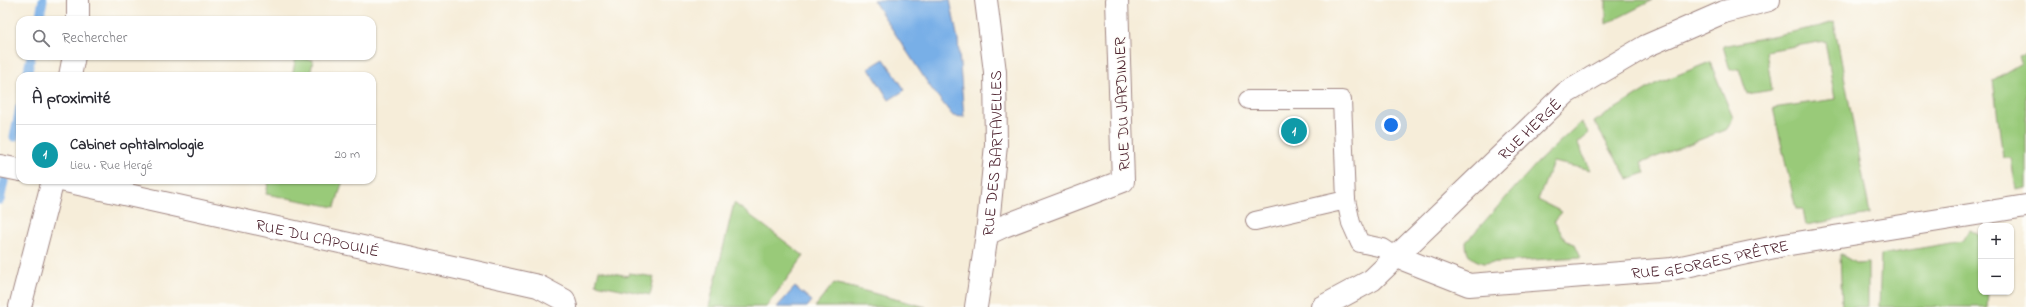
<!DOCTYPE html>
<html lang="fr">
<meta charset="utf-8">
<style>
:root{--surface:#fff;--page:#f2f2f3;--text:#2b2b33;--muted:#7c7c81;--line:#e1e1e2;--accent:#1f6fb2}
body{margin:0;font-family:"Indie Flower",sans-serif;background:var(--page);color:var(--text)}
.controls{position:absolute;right:12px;bottom:12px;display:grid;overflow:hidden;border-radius:8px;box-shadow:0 1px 3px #0004}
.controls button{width:36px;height:36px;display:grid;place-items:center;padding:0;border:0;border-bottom:1px solid var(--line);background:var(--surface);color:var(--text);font:20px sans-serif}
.you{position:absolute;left:1391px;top:125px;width:14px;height:14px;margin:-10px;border:3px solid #fff;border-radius:50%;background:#1a73e8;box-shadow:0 0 0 6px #1a73e833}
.badge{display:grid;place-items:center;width:26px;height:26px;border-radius:50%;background:var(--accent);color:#fff;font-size:13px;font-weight:700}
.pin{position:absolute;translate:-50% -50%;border:2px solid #fff;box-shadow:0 1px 4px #0006}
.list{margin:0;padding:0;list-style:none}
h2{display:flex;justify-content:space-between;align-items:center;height:52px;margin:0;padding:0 16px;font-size:17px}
h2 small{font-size:13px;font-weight:400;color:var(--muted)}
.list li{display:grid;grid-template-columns:26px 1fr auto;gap:12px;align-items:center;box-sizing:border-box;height:60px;padding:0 16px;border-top:1px solid var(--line)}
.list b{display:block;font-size:15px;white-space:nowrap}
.list p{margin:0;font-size:13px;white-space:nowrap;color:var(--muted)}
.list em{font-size:13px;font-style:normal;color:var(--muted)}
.icon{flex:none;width:22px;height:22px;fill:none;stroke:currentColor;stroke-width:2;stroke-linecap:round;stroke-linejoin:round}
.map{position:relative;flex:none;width:2026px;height:307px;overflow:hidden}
.search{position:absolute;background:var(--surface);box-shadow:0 1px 3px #0004;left:16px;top:16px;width:360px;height:44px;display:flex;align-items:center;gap:10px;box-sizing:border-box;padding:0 14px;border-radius:12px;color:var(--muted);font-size:15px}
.panel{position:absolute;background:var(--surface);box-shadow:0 1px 3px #0004;left:16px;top:72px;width:360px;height:112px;border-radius:12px}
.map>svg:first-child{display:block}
.green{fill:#99ca79;stroke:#727452}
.water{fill:#78afe7;stroke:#616789}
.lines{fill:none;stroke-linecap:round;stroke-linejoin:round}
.stream{stroke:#78afe7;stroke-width:9}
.service-casing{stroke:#a08682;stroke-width:20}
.minor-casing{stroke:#a08682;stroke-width:24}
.tertiary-casing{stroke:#a08682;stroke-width:24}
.service{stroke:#fff;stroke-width:18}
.minor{stroke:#fff;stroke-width:22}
.tertiary{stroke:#fff;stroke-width:22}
.labels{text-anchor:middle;stroke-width:3;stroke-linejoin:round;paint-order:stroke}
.street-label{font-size:16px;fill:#4a1f2b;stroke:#fdfcf7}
</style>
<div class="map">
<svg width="2026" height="307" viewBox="0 0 2026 307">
<rect width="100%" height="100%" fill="#fdfcf7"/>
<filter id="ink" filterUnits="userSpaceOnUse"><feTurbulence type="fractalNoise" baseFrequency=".025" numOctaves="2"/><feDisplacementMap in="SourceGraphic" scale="8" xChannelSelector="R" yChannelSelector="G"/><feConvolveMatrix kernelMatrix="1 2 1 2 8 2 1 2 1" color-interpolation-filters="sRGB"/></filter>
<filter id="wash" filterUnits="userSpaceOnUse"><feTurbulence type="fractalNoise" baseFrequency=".012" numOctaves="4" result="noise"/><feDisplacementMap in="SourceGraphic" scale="16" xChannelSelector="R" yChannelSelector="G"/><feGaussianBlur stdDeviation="0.9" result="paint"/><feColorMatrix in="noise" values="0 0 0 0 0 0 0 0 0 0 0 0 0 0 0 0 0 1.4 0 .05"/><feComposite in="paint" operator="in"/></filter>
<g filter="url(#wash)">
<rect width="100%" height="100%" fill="#f6edd9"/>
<!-- green -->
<g class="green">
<polygon points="1606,0 1653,0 1606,24"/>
<polygon points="1834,22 1870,214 1806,225 1803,209 1796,209 1773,108 1835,99 1825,41 1766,51 1772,90 1747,94 1739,69 1730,70 1723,46 1821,26"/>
<polygon points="2026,54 2026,188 2016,190 2011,158 2003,158 1993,80 2021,63 2019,56"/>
<polygon points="296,57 313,60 310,76 292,76"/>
<polygon points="1710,62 1733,118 1727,129 1641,163 1645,173 1628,179 1594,122 1655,84"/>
<path d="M1581 122 1589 133 1577 143 1591 170 1553 162 1538 200 1562 212 1554 221 1566 241 1575 244 1581 257 1483 263C1471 259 1466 255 1466 242L1538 162Z"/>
<polygon points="269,180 343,180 335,207 266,194"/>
<polygon points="734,203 804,256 766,307 709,307"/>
<polygon points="1969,230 1981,236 1981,292 1988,292 1987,307 1879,307 1881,255 1962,241"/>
<polygon points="1840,254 1857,264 1868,263 1868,307 1842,307"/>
<polygon points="599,270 628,276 629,273 654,277 650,295 596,284"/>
<polygon points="834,283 926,307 815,307"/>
</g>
<!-- water -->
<g class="water">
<polygon points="873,0 950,0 958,40 964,117 953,116 931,88"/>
<polygon points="884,59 905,90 889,100 869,68"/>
<polygon points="795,287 812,301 807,307 777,307"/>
</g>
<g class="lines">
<!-- stream -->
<g class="stream">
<polyline points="39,20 43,0"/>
<polyline points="27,76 31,56"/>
<polyline points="14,137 20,107"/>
<polyline points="0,200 6,172"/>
</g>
</g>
</g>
<g filter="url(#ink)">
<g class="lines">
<defs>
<g id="service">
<polyline points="1248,100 1342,100 1346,200"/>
<polyline points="1255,221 1346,200 1351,223 1360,243 1383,248 1395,256"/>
</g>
<g id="minor">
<polyline points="78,20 78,0"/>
<polyline points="70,76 74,56"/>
<polyline points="0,166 20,170"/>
<path id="s1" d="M61 180 538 286 564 300 566 307"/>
<polyline points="987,234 1004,226 1123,181 1117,0"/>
<path id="s2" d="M1395 256 1469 285 1545 279 1672 269 1784 245 2026 206"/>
<polyline points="20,307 53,180"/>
<path id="s3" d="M1322 307 1372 280 1566 93 1646 46 1724 12 1769 0"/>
</g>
<g id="tertiary">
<path id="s4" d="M976 307 987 234 996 145 995 72 986 0"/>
</g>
</defs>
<!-- service casing -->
<use href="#service" class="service-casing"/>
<!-- minor casing -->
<use href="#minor" class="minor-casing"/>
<!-- tertiary casing -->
<use href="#tertiary" class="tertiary-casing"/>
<!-- service -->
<use href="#service" class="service"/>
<!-- minor -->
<use href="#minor" class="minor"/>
<!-- tertiary -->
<use href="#tertiary" class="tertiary"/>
</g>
</g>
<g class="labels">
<!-- street labels -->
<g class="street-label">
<text transform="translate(1121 104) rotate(-92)" y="6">RUE DU JARDINIER</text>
<text dy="6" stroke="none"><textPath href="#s3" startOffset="275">RUE HERGÉ</textPath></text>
<text dy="6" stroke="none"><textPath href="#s4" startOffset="155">RUE DES BARTAVELLES</textPath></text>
<text dy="6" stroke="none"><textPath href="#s1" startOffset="263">RUE DU CAPOULIÉ</textPath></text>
<text dy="6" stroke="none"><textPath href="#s2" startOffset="322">RUE GEORGES PRÊTRE</textPath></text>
</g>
</g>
</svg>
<div class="controls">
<button>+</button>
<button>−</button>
</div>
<div class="you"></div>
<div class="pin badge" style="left:1294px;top:131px;background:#0f9aa8">1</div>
<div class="search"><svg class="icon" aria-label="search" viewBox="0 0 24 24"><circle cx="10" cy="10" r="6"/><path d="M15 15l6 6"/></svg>Rechercher</div>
<section class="panel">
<h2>À proximité<small></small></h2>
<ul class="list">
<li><span class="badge" style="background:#0f9aa8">1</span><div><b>Cabinet ophtalmologie</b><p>Lieu · Rue Hergé</p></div><em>20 m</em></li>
</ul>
</section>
</div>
